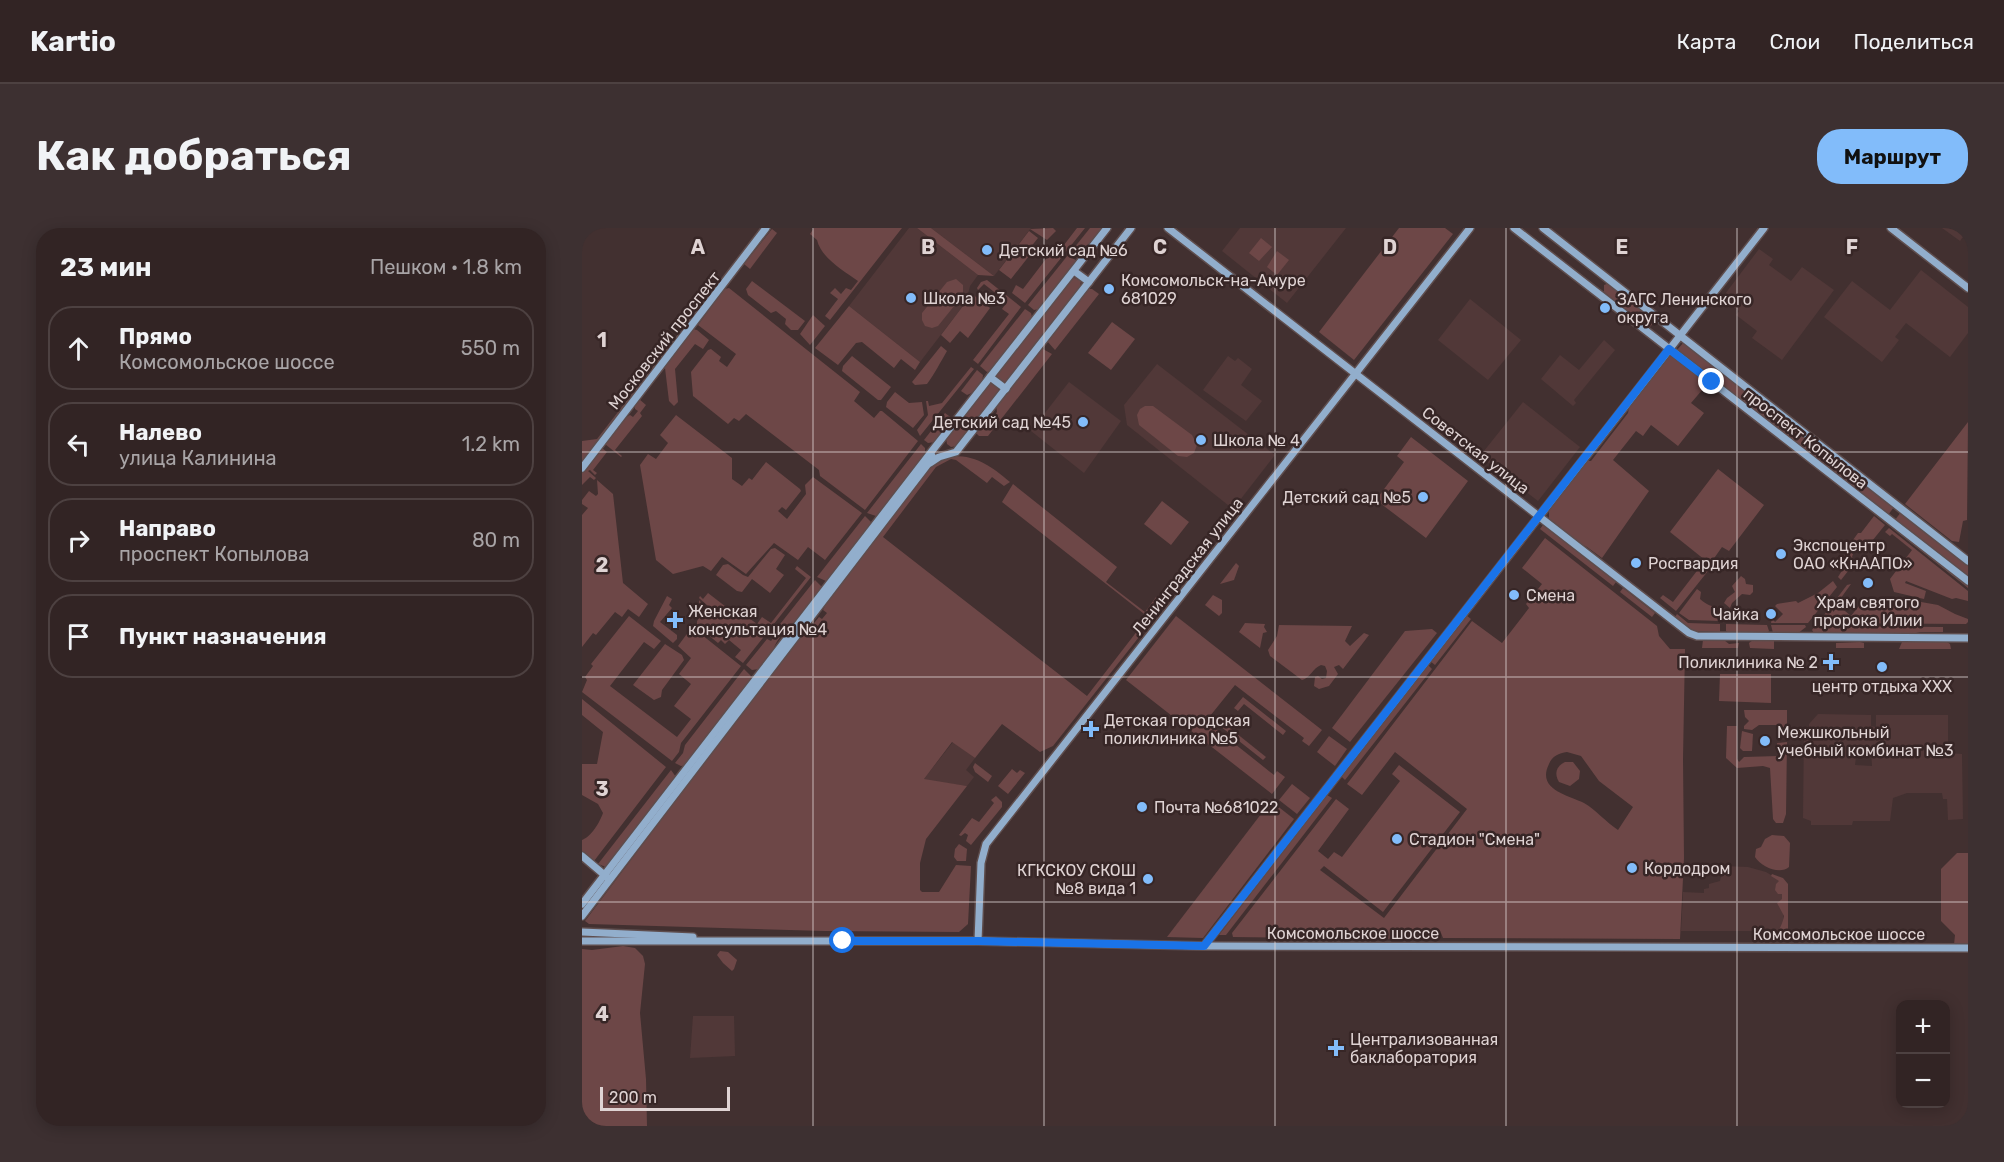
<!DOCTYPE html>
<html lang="ru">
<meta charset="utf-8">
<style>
:root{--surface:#322424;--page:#3d3031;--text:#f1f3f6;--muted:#a8a4a6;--line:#4d4141;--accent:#82bcfa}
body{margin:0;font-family:Rubik,sans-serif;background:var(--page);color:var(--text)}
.controls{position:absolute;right:18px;bottom:18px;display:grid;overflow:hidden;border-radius:12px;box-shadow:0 3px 15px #0003}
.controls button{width:54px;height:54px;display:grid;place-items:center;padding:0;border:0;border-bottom:2px solid var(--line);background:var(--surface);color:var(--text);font:30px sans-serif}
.scale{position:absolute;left:18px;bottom:15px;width:130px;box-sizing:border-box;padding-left:6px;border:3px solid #dfd3d3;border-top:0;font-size:16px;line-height:21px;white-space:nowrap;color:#dfd3d3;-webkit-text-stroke:4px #372626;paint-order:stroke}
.stop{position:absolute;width:18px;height:18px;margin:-14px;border:4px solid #1a73e8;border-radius:50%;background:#fff}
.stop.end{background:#1a73e8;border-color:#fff;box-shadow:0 2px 6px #0008}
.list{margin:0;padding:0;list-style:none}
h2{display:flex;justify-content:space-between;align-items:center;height:78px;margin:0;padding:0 24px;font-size:26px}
h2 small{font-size:20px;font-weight:400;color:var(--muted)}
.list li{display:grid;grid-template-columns:39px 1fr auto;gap:18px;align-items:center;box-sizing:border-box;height:84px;margin:0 12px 12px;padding:0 12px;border:2px solid var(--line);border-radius:24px}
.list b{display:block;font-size:22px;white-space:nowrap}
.list p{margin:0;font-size:20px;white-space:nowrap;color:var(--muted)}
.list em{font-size:20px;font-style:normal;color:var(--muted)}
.icon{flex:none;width:33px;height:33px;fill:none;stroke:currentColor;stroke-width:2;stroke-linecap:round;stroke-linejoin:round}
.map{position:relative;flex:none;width:1386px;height:898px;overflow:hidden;border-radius:24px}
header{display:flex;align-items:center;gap:36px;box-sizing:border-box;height:84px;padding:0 30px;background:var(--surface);border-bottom:2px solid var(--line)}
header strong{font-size:28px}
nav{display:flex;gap:33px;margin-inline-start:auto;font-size:21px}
.intro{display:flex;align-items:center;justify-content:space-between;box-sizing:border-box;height:144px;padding:0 36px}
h1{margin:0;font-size:42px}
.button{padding:15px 27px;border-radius:24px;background:var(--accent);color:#111;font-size:21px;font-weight:700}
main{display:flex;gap:36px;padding:0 36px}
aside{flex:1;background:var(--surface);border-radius:24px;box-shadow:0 3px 15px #0003}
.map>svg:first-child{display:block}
.built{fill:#513838;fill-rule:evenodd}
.green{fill:#6d4747;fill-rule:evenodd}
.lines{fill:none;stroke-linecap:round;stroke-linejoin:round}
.secondary-casing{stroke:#5e4d4d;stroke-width:10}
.secondary{stroke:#92aecc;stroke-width:7}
.route{stroke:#1a73e8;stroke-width:8}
.grid{fill:none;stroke:#dfd3d3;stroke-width:1.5;stroke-opacity:0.55}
.poi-dot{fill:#82bcfa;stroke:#372626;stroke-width:2}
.labels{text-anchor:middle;stroke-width:5;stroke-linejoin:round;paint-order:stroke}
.poi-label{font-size:16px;fill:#dfd3d3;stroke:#372626;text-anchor:start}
.street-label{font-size:16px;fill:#dfd3d3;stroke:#372626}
.grid-label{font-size:20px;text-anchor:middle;font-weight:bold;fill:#dfd3d3;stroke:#372626;stroke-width:5;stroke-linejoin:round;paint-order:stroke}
</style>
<header>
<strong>Kartio</strong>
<nav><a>Карта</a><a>Слои</a><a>Поделиться</a></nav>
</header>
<div class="intro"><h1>Как добраться</h1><a class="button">Маршрут</a></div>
<main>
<aside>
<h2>23 мин<small>Пешком · 1.8 km</small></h2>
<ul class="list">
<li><svg class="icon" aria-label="ahead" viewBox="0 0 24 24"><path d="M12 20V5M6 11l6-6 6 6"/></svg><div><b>Прямо</b><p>Комсомольское шоссе</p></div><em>550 m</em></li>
<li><svg class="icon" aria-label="left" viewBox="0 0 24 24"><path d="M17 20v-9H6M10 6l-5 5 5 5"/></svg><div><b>Налево</b><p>улица Калинина</p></div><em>1.2 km</em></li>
<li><svg class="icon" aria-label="right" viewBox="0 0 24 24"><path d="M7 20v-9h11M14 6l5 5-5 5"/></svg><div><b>Направо</b><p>проспект Копылова</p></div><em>80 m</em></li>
<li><svg class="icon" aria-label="arrive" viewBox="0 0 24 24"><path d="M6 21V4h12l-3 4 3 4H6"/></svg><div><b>Пункт назначения</b></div></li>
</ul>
</aside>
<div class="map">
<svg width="1386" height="898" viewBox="0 0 1386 898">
<rect width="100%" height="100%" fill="#423030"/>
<!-- built -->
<g class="built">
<polygon points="327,0 335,0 396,47 388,58 384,74 338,134 267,78"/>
<polygon points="349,0 449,0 412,48"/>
<polygon points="658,0 764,0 705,75 640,23"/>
<polygon points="1360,0 1386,0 1386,2 1378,13"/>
<polygon points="1177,21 1191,31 1187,37 1209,53 1220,39 1252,62 1200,132 1170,110 1175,103 1154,87 1157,83 1140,70"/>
<polygon points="1339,42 1386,79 1386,105 1368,129 1324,95 1313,109 1317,112 1300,134 1242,89 1270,53 1308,82"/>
<polygon points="888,71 939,112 906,152 856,112"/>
<polygon points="1022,112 1033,122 992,172 994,175 991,178 959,151 978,127 997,142"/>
<polygon points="646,128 653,133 656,130 670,141 659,157 680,173 664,193 621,162"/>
<polygon points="575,136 693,227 651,281 545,197 542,177"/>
<polygon points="487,154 539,193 502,245 449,203"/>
<polygon points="941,174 998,219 956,273 898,228"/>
<path d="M1236 486 1289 487V498L1294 499V487H1366V525L1380 526 1381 591 1366 592 1365 571H1361L1360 565H1325L1311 570 1308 593H1271L1270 597H1229V593L1221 590 1222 500H1227V496ZM1350 519V522L1305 523 1303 520ZM1275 521 1289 522 1290 538 1273 537Z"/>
<polygon points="371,514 393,530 384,542 392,549 385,558 341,552"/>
<polygon points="1141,638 1166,639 1184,644 1202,655 1201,703 1099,703 1101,664 1122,665 1122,661 1127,660 1127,656 1138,653"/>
<polygon points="111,788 152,788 153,828 108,830"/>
</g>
<!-- green -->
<g class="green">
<path d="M232 0H320L248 92 243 88 256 71 248 65 253 60 259 66 264 60 269 62 276 53C262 43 239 30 235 12L228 6Z"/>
<polygon points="335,0 349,0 412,48 396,47"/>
<polygon points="471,0 474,3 465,12 448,1"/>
<polygon points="495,0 503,0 443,75 430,65 434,57 441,61 467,27 472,30"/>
<polygon points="508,0 521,0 496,31 488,25"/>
<polygon points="817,0 863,0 871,6 772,132 737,104"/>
<polygon points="190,1 195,5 168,41 162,36"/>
<polygon points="447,3 456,10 448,20 451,23 429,51 417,42"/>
<polygon points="679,10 690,19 677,33 667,25"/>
<polygon points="695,23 707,32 695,47 685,39"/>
<polygon points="486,27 495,33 457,81 452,82 446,77"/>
<path d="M493 50 499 53 498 59 426 153 420 155C415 152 413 149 414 143L487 51Z"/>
<polygon points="374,51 381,57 381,67 356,98 350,100 343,98 340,92 340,85 365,54"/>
<polygon points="405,52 439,79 396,136 391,132 427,86 420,81 425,74 402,56 396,62 395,60 399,54"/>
<polygon points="170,53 223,93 216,102 209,102 203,96 204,91 194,83 189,85 166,67 164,61"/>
<polygon points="1027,55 1074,92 1067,100 1022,64 1022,57"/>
<polygon points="147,60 278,164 272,173 292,190 298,183 300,183 336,213 283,282 238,248 237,242 164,186 157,193 152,190 146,196 111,168 109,144 126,122 129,121 139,129 137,133 145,139 154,126 116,97 142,61"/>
<polygon points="505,61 510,61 517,66 473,122 465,113"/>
<polygon points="386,65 389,65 408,80 386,110 378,103 368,115 359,107 384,74"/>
<polygon points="122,73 124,74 5,229 0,232 0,213 15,211"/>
<polygon points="267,78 338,134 333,142 319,131 312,140 280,114 274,115 256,137 233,120"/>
<polygon points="443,81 449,85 450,89 408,143 405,144 398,138"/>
<polygon points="231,87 243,98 228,117 218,106"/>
<polygon points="530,94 553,111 529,142 506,125"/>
<polygon points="111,101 115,102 127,112 121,121 113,116 93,141 96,174 92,178 87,173 83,140 66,161 66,159"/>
<polygon points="1102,114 1312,279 1306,287 1095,122"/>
<path d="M359 118 365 123C358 135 353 145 345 156L333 157 330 154Z"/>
<polygon points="459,120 470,126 406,208 397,208 393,204 401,193 408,193 415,184 414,177"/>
<polygon points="1088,123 1127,154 1109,175 1122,185 1096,218 1069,197 1061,208 1054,203 1031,232 1067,263 1020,330 1005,319 997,315 967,291 967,278 1003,233 1009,233 1046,185 1048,175"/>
<polygon points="270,128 309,159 299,172 296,172 260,143 261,138"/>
<polygon points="389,139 392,141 338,208 335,202 346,187 344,173 346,173 347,178 360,175"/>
<path d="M395 142 401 147C401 154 393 165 385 167L379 163Z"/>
<polygon points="408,155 416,159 417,165 389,202 377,192"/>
<polygon points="313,164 327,175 340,174 342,187 331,200 304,179 305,174"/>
<polygon points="57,171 64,177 58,185 60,188 33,222 40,228 39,229 23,216 43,190 48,187 51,189 56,183 53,181 53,176"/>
<polygon points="563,178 571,178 610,207 615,217 612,225 605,229 596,228 557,197 555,187 558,181"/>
<polygon points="363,185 371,191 353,214 346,215 342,212"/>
<polygon points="94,187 150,230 150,251 160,258 167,250 170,252 184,234 218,261 219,263 204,282 200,279 196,283 205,291 224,266 223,257 231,249 280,285 243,332 226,319 216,332 192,315 164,346 140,329 129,343 121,338 91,346 74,332 58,237 66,226 74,231 86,215 78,207"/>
<polygon points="1386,194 1385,292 1381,293 1377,314 1370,313 1323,276"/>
<polygon points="375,195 387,205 375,218 369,219 365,216 364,210"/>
<polygon points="829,209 886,253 844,310 794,272 822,234 815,228"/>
<polygon points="339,216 343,220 343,227 298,286 294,288 285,285"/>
<polygon points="20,220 25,224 11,242 15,245 13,247 8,242 6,243 14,250 12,252 8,249 0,257 0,244"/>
<path d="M372 228C396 228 410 239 428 254L422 258 410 249 405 255 374 232 369 231 354 239 301 309 505 468 566 389 420 274 431 256 535 339 524 354 563 384 574 369 583 376 471 518 458 524 420 496 393 530 370 514 342 551 385 558 344 611 338 635V662L340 664H357L374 637 389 638 386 696 377 704 243 703 7 696 3 693 221 403 224 405 237 389 240 391 245 385 241 382 248 368 344 244 354 235Z"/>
<polygon points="1136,241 1182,277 1147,323 1140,319 1128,336 1088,304"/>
<polygon points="15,252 31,266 41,355 66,376 57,389 46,381 40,389 33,384 14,407 11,405 0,419 0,287 6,280 0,276 0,272 7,263 14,268 16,266"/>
<polygon points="580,273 607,294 589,317 562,296"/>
<polygon points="1319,284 1386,337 1386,350 1313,292"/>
<polygon points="283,288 289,294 286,301 249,349 244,353 235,349"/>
<polygon points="1292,288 1303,297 1282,323 1275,318 1271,323 1266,319 1276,305 1279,305"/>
<polygon points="961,297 1034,354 1031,358 958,301"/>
<polygon points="1308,298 1311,298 1386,357 1386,360"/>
<polygon points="1307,300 1386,363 1386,373 1374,370 1370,371 1324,353 1323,355 1344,363 1342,371 1312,364 1308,351 1330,322 1310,306 1308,308 1303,304"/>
<path d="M963 310 1075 398 1077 408 1088 421H1103L1101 531 1102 630 1098 711 861 710 859 705H849L847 711 651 709 650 705 754 571 767 581 736 623 746 631 752 624 760 629 818 553 810 546 817 537 878 584 801 684 742 638 738 642 802 690 885 581 813 524 780 567 765 556 890 393 920 415 947 380 944 376 960 356 940 340ZM985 524 999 528 1017 553 1051 579 1036 602C1024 594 1014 582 1002 575 987 567 954 562 967 536 970 528 977 525 985 524Z"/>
<polygon points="193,320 203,327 194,341 202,347 188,365 170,351 160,364 155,363 134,347 141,337 146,336 161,347 166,349 189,321"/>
<polygon points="1266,323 1271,326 1270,329 1274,333 1259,352 1256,349 1261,341 1256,337"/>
<polygon points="654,335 657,338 652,352 638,356"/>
<polygon points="1121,335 1129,341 1126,343 1094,383 1078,370 1081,367 1091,374"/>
<polygon points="215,338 229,349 161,435 153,429 159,422 147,412 143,416 139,412 136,415 115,398 115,393 118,389 110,383 115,383 117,379 117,372 124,381 126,378 117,370 118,368 121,371 126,365 148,382 151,378 175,396 180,389 189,395 224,350 213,341"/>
<polygon points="1159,348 1163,351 1164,356 1171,357 1171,364 1168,367 1160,366 1150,375 1148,380 1142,375 1145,370 1153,364 1150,358"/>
<path d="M233 352 239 358V362L207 402C194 409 194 418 187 429 185 434 181 437 177 441L170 442 164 437 185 411 189 413 193 408 191 405Z"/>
<polygon points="1251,353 1255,359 1226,395 1189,395 1190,390 1193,394 1201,386 1193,378 1195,376 1214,373 1216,375 1236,365"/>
<path d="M1269 356 1251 381V384L1257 378 1269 388 1283 370C1294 379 1301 383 1311 369L1356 377 1373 386 1386 391V394L1384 396 1236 395 1265 357Z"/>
<polygon points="1041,360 1073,385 1070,389 1038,364"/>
<path d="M1115 361 1119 364 1118 371C1131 383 1136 373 1139 393L1107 392 1097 385Z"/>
<polygon points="631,367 640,372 640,385 637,388 623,377"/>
<polygon points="85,368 90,371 87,377 90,380 78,394 95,407 95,411 91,415 71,398 72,393"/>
<polygon points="1095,386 1106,395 1138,396 1138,404 1112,403 1093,389"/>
<polygon points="884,387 889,391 853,437 848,433"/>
<polygon points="47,388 79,413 72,421 62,414 28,458 95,509 109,491 92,478 109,456 97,446 109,430 96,418 107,403 115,403 159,438 99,515 97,524 90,533 0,464 5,452 3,449 11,438 9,436"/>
<polygon points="594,388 740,502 727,518 720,513 722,510 653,457 624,493 692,547 695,543 703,549 690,566 544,452"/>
<polygon points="663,395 683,396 682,399 685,404 681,405 678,420 657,404"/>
<polygon points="1144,396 1185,397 1187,403 1185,405 1147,405 1144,403"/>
<path d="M697 397 770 398 763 413 768 418 782 405 787 407 761 441 757 437 752 439 756 446 747 458 737 461 732 458 733 449 736 448 740 451 744 450 745 443 743 438 739 437C731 440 728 450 720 452L688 428 686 422 695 408Z"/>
<polygon points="1189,397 1223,397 1224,399 1215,406 1191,405"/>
<polygon points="1233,398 1361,399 1361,404 1338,404 1330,406 1232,405 1230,402"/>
<polygon points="850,401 855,405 768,514 750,500 823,403"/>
<polygon points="1121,412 1142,412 1147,416 1157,415 1156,420 1120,420"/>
<polygon points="1171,412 1192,412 1192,421 1168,420 1167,415"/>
<polygon points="1278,414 1282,415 1282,420 1254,420 1254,415"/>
<polygon points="1320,414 1365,414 1368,416 1369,421 1317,421"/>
<polygon points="83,416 100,427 102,432 80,462 79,469 72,472 51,457"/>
<polygon points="846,437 850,441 763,552 759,548"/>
<polygon points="162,441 169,448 168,453 105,537 99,538 93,535 101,525 103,517"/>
<polygon points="1138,446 1189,446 1189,475 1137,473"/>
<polygon points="661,469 704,503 701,507 662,476 656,483 652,480"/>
<path d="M0 471 84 539 12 633 0 623V612C9 609 18 594 21 585L16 576 0 567V536H15L21 504 0 487Z"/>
<polygon points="1162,482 1205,482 1205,509 1196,509 1196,497 1177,497 1170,502 1162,501 1162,498 1167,493 1163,489"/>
<polygon points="646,488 650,490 644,497 684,529 681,532 638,498"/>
<polygon points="1145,498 1155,498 1155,531 1157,534 1162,529 1196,528 1195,515 1205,514 1204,586 1201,595 1194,595 1191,591 1188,540 1181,538 1155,540 1144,530"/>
<polygon points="1160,503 1171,506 1170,523 1161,523 1158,520"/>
<polygon points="747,508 765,521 753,538 735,524"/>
<path d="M983 534H991L998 543 997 551 988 558 977 554C972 546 974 538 983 534Z"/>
<polygon points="393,535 410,548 406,554 393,544 391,539"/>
<polygon points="430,541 435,545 438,542 443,545 426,566 416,558"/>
<polygon points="89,542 94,549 24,639 16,636"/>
<polygon points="710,556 728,570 715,586 697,572"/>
<polygon points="745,567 750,570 644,707 637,707"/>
<polygon points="414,568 420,574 420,579 389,617 384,613 386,607 383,605 379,608 377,607 390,590 397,594 412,575 409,572"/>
<polygon points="689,573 712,591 621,710 585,709"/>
<path d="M1190 607 1202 608 1208 615 1207 639C1198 647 1179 639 1173 629L1174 621 1179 619 1183 611Z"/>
<polygon points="377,616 385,621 384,633 375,633 372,629 373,621"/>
<polygon points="1375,625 1386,625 1386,718 1372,717 1373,707 1359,693 1359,641"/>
<path d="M1190 646 1201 650 1206 656V702C1200 711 1194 712 1184 712L1181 709C1195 707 1199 702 1202 688L1195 675 1200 671V666H1196L1193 662 1194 656 1197 653 1189 648Z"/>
<polygon points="41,718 53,720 61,728 63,736 58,785 64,851 65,898 0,898 0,721 10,722"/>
<polygon points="138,723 146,724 155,732 152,741 150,743 141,735 135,727"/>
</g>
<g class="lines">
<defs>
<g id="secondary">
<polyline points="586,0 1107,405 1115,408 1386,410"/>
<polyline points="932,0 1386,353"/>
<polyline points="961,0 1386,333"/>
<polyline points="1309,0 1386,60"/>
<polyline points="492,43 507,54"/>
<polyline points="408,149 424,161"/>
<polyline points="348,235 357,229 374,224 549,0"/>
<polyline points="0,240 184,0"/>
<polyline points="0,628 26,650"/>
<polyline points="0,676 350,223 525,0"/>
<polyline points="0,688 346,236 350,228"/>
<polyline points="0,704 111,709"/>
<polyline points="0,713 396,713 622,718 1386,720"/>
<polyline points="396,713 399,635 404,616 888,0"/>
<polyline points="622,718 1182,0"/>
</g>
</defs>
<!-- secondary casing -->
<use href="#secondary" class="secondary-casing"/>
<!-- secondary -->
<use href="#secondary" class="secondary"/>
</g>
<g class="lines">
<!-- route -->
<polyline class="route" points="261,713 396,713 622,718 1087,121 1130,154"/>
</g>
<!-- grid -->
<path class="grid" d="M231 0V898M462 0V898M693 0V898M924 0V898M1155 0V898M0 224H1386M0 449H1386M0 674H1386"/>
<!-- markers -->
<g class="poi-dot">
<circle cx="405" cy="22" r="6"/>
<circle cx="527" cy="61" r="6"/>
<circle cx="329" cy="70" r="6"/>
<circle cx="1023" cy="80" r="6"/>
<circle cx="501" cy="194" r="6"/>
<circle cx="619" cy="212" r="6"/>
<circle cx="841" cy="269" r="6"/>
<circle cx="1199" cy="326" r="6"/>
<circle cx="1054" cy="335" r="6"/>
<circle cx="1286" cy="355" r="6"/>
<circle cx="932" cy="367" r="6"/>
<circle cx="1189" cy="386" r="6"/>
<path d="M90 383h6v6h6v6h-6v6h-6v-6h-6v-6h6z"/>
<path d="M1246 425h6v6h6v6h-6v6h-6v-6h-6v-6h6z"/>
<circle cx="1300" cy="439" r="6"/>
<path d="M506 492h6v6h6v6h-6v6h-6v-6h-6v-6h6z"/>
<circle cx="1183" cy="513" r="6"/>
<circle cx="560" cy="579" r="6"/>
<circle cx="815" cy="611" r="6"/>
<circle cx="1050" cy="640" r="6"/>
<circle cx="566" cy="651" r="6"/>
<path d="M751 811h6v6h6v6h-6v6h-6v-6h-6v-6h6z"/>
</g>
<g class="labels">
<!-- poi labels -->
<g class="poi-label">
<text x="417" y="28">Детский сад №6</text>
<text x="539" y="58">Комсомольск-на-Амуре<tspan x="539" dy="18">681029</tspan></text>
<text x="341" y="76">Школа №3</text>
<text x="1035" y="77">ЗАГС Ленинского<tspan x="1035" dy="18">округа</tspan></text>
<text x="489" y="200" text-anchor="end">Детский сад №45</text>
<text x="631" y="218">Школа № 4</text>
<text x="829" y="275" text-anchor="end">Детский сад №5</text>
<text x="1211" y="323">Экспоцентр<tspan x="1211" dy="18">ОАО «КнААПО»</tspan></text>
<text x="1066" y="341">Росгвардия</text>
<text x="944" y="373">Смена</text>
<text x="1286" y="380" text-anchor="middle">Храм святого<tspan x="1286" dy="18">пророка Илии</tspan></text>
<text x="106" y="389">Женская<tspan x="106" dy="18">консультация №4</tspan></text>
<text x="1177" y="392" text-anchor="end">Чайка</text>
<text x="1236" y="440" text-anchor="end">Поликлиника № 2</text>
<text x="1300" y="464" text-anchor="middle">центр отдыха ХХХ</text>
<text x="522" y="498">Детская городская<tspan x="522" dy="18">поликлиника №5</tspan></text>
<text x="1195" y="510">Межшкольный<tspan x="1195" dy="18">учебный комбинат №3</tspan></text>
<text x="572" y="585">Почта №681022</text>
<text x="827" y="617">Стадион "Смена"</text>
<text x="1062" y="646">Кордодром</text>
<text x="554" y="648" text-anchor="end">КГКСКОУ СКОШ<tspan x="554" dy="18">№8 вида 1</tspan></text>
<text x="768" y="817">Централизованная<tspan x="768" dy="18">баклаборатория</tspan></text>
</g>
<!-- street labels -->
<g class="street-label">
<text transform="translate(82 112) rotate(-52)" y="6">Московский проспект</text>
<text transform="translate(1224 210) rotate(38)" y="6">проспект Копылова</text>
<text transform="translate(894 222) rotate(38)" y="6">Советская улица</text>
<text transform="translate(605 338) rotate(-52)" y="6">Ленинградская улица</text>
<text x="771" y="711">Комсомольское шоссе</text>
<text x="1257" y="712">Комсомольское шоссе</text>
</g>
</g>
<g class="grid-label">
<text x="116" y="26">A</text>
<text x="346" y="26">B</text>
<text x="578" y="26">C</text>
<text x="808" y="26">D</text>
<text x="1040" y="26">E</text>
<text x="1270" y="26">F</text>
<text x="20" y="119">1</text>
<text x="20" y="344">2</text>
<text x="20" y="568">3</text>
<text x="20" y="793">4</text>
</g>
</svg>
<div class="controls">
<button>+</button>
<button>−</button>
</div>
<div class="scale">200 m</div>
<div class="stop" style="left:261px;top:713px"></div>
<div class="stop end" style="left:1130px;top:154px"></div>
</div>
</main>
